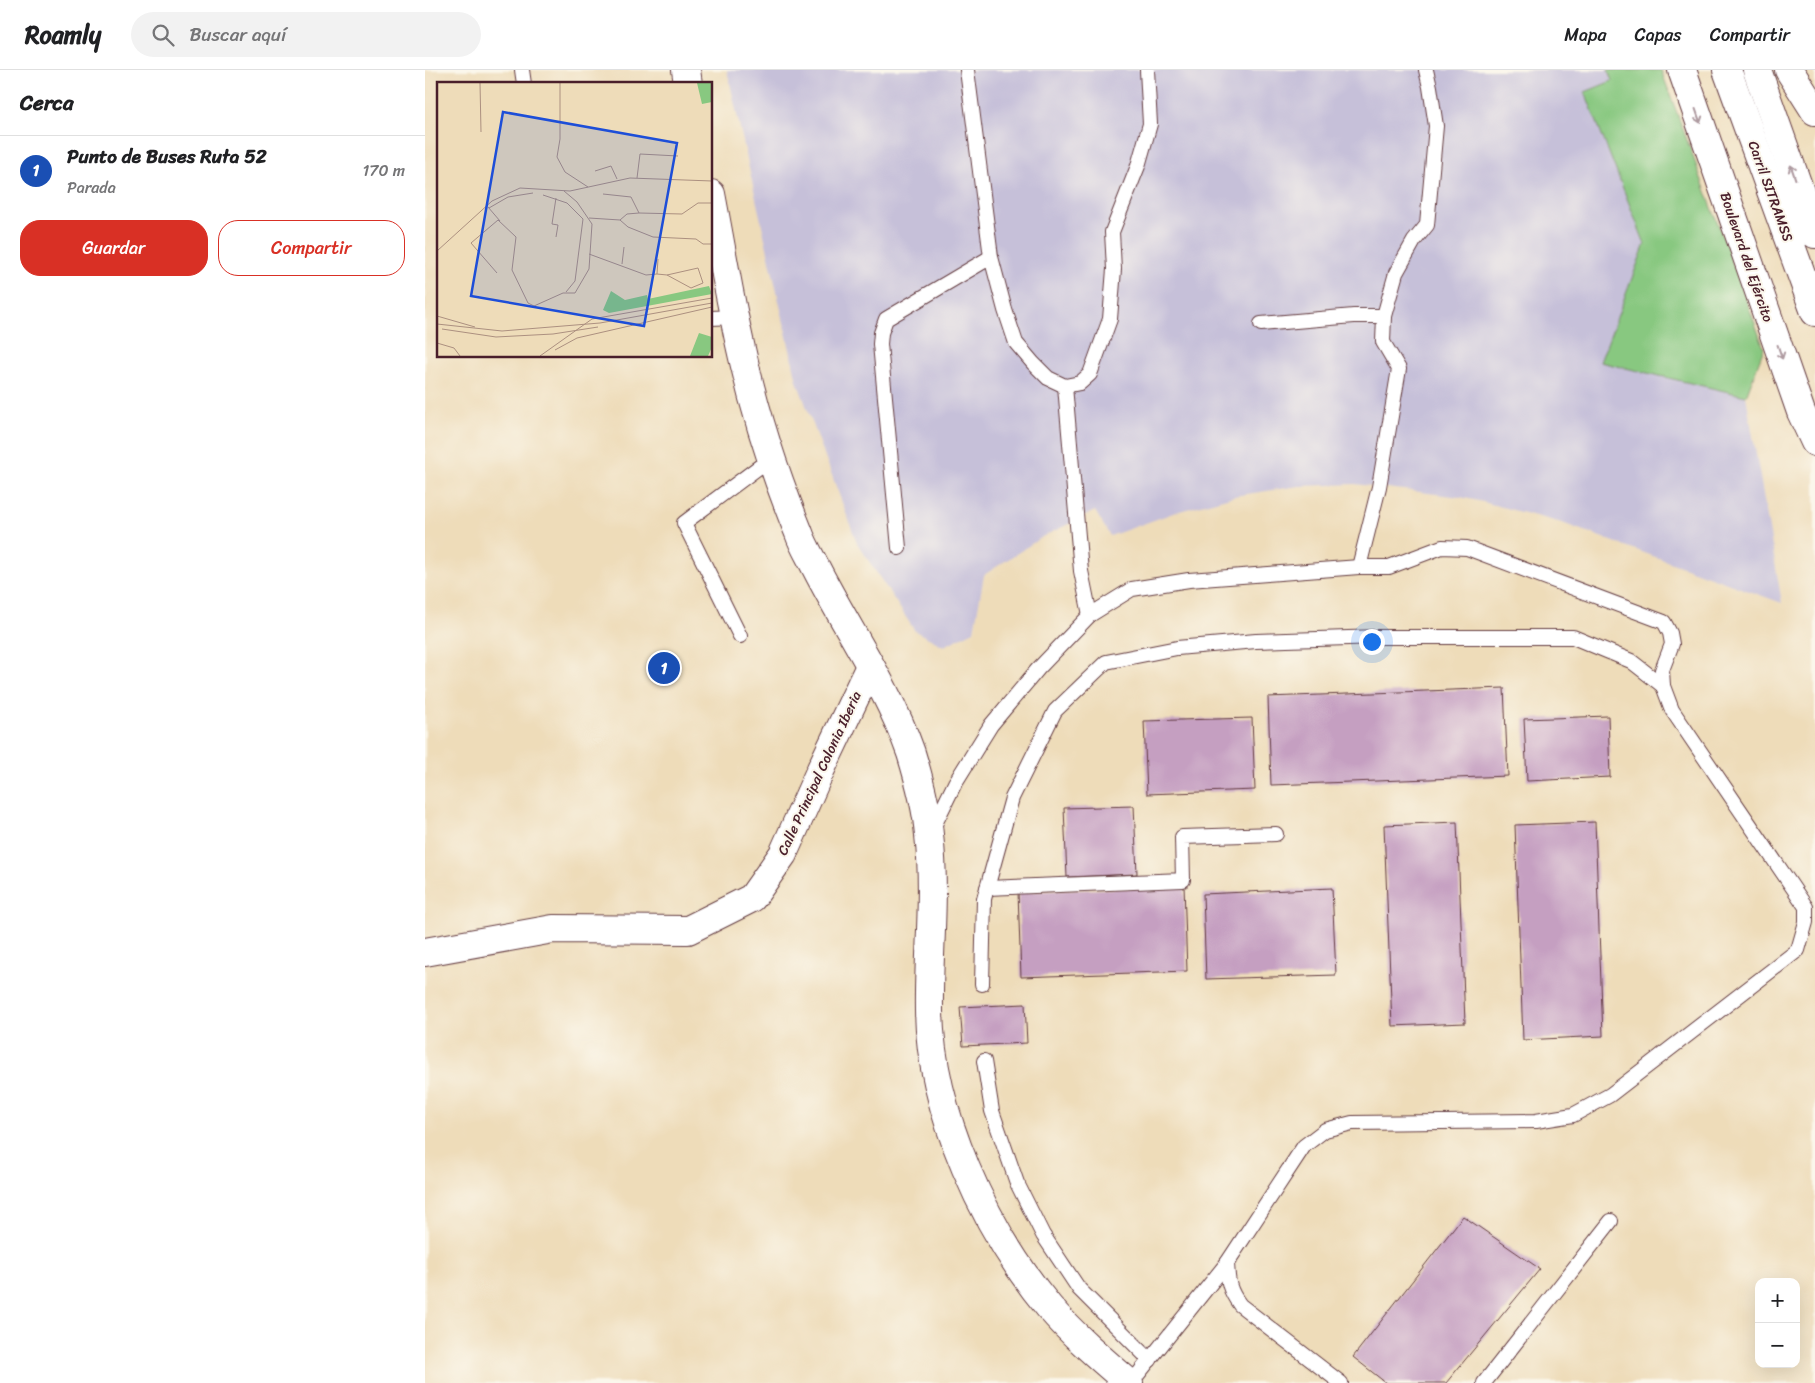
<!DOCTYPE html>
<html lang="es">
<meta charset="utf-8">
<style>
:root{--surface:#fff;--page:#f2f2f2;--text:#202124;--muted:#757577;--line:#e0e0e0;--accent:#d93025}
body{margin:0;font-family:Sriracha,sans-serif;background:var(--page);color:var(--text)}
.controls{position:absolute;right:15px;bottom:15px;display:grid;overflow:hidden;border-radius:10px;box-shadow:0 5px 20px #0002}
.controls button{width:45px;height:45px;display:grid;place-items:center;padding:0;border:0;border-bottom:1px solid var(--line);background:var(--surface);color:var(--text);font:25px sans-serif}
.you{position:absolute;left:946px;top:571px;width:18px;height:18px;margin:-12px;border:4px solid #fff;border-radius:50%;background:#1a73e8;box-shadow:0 0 0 8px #1a73e833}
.badge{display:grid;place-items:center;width:32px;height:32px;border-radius:50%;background:var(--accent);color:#fff;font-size:16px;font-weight:700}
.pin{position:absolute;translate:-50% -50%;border:2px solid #fff;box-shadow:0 1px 5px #0006}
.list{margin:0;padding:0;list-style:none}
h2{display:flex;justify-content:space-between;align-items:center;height:65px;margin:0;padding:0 20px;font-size:21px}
h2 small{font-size:16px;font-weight:400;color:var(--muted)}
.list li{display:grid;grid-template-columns:32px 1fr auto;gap:15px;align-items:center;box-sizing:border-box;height:70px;padding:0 20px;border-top:1px solid var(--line)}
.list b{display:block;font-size:19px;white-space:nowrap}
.list p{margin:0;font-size:16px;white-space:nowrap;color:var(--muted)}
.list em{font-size:16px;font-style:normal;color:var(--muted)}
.actions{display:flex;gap:10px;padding:15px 20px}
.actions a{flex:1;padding:11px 0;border:1px solid var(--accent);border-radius:20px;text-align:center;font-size:18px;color:var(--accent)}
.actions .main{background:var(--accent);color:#fff}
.icon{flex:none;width:28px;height:28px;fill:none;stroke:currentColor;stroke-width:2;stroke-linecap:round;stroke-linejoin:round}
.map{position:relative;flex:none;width:1390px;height:1313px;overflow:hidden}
header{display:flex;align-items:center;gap:30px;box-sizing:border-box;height:70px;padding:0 25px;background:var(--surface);border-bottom:1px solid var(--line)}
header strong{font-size:24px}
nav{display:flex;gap:28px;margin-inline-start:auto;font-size:18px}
.search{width:350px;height:45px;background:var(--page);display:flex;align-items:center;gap:12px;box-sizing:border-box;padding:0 18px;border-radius:28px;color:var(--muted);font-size:19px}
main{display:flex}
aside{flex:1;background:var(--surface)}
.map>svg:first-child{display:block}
.industrial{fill:#c6c0d9}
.green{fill:#88c880;stroke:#697456}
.building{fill:#c59fc1}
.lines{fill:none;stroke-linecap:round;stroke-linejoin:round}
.service-casing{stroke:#633b40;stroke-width:16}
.minor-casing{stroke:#633b40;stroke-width:30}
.tertiary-casing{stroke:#633b40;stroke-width:30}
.primary-casing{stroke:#633b40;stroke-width:30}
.trunk-casing{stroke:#633b40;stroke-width:30}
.service{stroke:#fff;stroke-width:14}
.minor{stroke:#fff;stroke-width:28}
.tertiary{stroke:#fff;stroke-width:28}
.primary{stroke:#fff;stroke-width:28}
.trunk{stroke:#fff;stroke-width:28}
.oneway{stroke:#ae9aa0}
.labels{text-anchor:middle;stroke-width:4;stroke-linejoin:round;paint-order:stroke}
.street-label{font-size:14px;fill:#4a1f2b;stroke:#fbf7ec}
.inset-road{fill:none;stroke:#ac9080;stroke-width:1}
.view{fill:#1d4ed8;fill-opacity:0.15;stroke:#1d4ed8;stroke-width:2.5}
.inset-edge{fill:none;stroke:#4a1f2b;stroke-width:2.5}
</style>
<header>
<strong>Roamly</strong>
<div class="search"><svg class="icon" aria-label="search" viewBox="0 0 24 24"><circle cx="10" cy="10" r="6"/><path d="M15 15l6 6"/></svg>Buscar aquí</div>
<nav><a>Mapa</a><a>Capas</a><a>Compartir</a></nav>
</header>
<main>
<aside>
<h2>Cerca<small></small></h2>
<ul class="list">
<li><span class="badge" style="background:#1a4fb4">1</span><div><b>Punto de Buses Ruta 52</b><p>Parada</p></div><em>170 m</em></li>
</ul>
<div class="actions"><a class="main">Guardar</a><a>Compartir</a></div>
</aside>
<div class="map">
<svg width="1390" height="1313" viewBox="0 0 1390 1313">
<rect width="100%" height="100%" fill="#fbf7ec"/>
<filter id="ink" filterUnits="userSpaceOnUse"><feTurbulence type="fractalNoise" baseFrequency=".02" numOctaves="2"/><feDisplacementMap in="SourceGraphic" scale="10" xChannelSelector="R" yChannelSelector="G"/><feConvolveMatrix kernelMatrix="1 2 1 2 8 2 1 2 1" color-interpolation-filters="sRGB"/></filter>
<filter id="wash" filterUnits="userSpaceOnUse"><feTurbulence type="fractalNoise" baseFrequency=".0096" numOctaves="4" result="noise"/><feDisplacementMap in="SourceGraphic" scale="20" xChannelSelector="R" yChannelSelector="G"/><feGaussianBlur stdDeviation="1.12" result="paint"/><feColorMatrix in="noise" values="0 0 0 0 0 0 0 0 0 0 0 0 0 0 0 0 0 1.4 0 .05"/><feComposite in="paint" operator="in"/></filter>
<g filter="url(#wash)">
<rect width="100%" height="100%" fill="#eedcb9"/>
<!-- industrial -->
<polygon class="industrial" points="302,0 1183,0 1187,11 1160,22 1220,174 1175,292 1321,326 1357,533 1137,453 1058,432 1035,427 930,414 874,416 809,426 751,442 685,466 670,441 617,467 559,505 549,561 519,576 490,561 432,473 372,311"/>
<!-- green -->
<polygon class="green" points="1183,0 1236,0 1339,278 1321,326 1175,292 1220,174 1160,22 1187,11"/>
<g id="blocks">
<!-- building -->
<g class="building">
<polygon points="1079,618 1083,706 846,715 843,627"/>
<polygon points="1183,646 1185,707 1102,711 1099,649"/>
<polygon points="827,648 830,720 722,724 719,651"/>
<polygon points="709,736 712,804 642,807 639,738"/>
<polygon points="1032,752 1040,953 967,956 959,755"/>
<polygon points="1170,752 1178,966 1098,970 1090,755"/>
<polygon points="759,816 762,901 596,907 593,822"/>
<polygon points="907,818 911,905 781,909 778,824"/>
<polygon points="600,934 602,973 538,976 535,937"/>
<polygon points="1038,1146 1115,1199 1021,1313 961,1313 928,1287"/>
</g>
</g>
</g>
<g filter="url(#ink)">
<use href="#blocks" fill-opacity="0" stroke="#633b40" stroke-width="1"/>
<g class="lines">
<defs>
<g id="service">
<polyline points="97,0 99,14"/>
<polyline points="542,0 566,187 580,240 591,273 608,293 623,308 640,316 655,313 665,304 685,249 689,199 687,162 713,96 725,54 722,0"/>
<polyline points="286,248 310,247"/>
<polyline points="836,254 929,246 959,246"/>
<polyline points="640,316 656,501 665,545"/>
<polyline points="474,478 455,274 456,263 461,249 566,187"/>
<polyline points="934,497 954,417 974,299 958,272 959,246 971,203 989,171 1002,155 1011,56 1005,17 1001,0"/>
<polyline points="315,566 259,453 346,388"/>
<path d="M507 760 530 713 566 655 613 599 665 545 707 519 764 510 934 497H964L1017 477 1042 478 1239 552 1245 563 1247 574 1237 600 1238 616 1247 640 1381 837V852L1373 880 1185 1025 1148 1045 1111 1051 927 1053 900 1060 879 1076 802 1193C803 1213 804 1220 815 1235L916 1313"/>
<polyline points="562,818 758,810 757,767 851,764"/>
<polyline points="557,914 559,829 587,728 630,641 681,592 752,578 831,571 954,567 1148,567 1206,591 1238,616"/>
<polyline points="559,991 567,1041 592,1113 618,1165 654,1219 725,1290"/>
<polyline points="706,1313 802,1193"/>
<polyline points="1059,1313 1186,1151"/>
</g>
<polyline id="minor" points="0,882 128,859 263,860 327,828 358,784 396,699 445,596"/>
<g id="tertiary">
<polyline points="261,0 263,14"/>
<path d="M286 124C297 181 306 239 320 296 333 352 352 409 374 463 378 475 385 486 391 498 422 559 463 617 486 683 494 709 502 738 504 765 511 823 503 883 504 941 506 1042 560 1160 624 1237 648 1265 676 1289 704 1313"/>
</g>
<g id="primary">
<polyline points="1302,0 1390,242"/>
<polyline points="1332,0 1390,164"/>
</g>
<g id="trunk">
<polyline points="1257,0 1376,342 1390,372"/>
<polyline points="1364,0 1390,41"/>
</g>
</defs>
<!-- service casing -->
<use href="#service" class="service-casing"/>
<!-- minor casing -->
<use href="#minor" class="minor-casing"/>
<!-- tertiary casing -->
<use href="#tertiary" class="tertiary-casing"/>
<!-- primary casing -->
<use href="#primary" class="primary-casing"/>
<!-- trunk casing -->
<use href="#trunk" class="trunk-casing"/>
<!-- service -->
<use href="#service" class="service"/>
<!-- minor -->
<use href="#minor" class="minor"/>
<!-- tertiary -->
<use href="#tertiary" class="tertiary"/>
<!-- primary -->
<use href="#primary" class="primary"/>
<!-- trunk -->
<use href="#trunk" class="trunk"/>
</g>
<!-- one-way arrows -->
<defs><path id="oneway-shaft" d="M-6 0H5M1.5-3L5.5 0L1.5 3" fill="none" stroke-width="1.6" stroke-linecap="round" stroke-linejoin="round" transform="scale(1.25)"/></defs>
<g class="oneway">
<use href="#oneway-shaft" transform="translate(1273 46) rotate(71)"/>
<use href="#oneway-shaft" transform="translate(1368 102) rotate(-109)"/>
<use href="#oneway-shaft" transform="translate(1355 282) rotate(71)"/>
</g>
</g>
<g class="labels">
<!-- street labels -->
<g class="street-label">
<text transform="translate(1346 121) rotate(70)" y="5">Carril SITRAMSS</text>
<text transform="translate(1322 187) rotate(71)" y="5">Boulevard del Ejército</text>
<text transform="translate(394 703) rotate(-65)" y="5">Calle Principal Colonia Iberia</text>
</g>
</g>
<!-- overview -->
<g transform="translate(12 12)">
<rect width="275" height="275" fill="#eedcb9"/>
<path d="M260 1H275V20L265 22ZM272 204 275 212 172 231 166 228 174 209 188 218 210 213 211 217ZM262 251 275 255V265L271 274H253Z" fill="#88c880"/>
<path class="inset-road" d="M43 1 44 50M123 1V57L120 75 128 90 151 105M158 89 174 84 180 97M200 96 203 72 241 74M166 112 194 115 202 131M106 113 130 121 146 137 138 199 129 210M119 116 115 142 121 143 119 155M51 125 63 139M52 126 71 115 96 111M152 136 183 138 191 145 216 155 259 157 266 162H275M183 138 190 132 202 131 245 132 261 121H275M0 169 55 119 83 106 133 109 193 96 275 99M152 172 209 193 220 192 221 177M185 182 187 165M60 191 34 161 61 138 79 155 75 188 91 221 97 224 126 211H138L152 187 155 142 140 120 127 109M220 192 230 193 254 206 266 201 261 186 230 193M0 234 38 245M0 242 65 249 163 241 275 221M5 247 59 255 116 252 161 245M0 261 17 266 23 274M118 268 140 256 275 225M103 274 155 237 275 216"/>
<path class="view" d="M66 30 240 61 207 244 34 214Z"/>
<rect width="275" height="275" class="inset-edge"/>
</g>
</svg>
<div class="controls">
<button>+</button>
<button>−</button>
</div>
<div class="you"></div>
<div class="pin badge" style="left:239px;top:598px;background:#1a4fb4">1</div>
</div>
</main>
